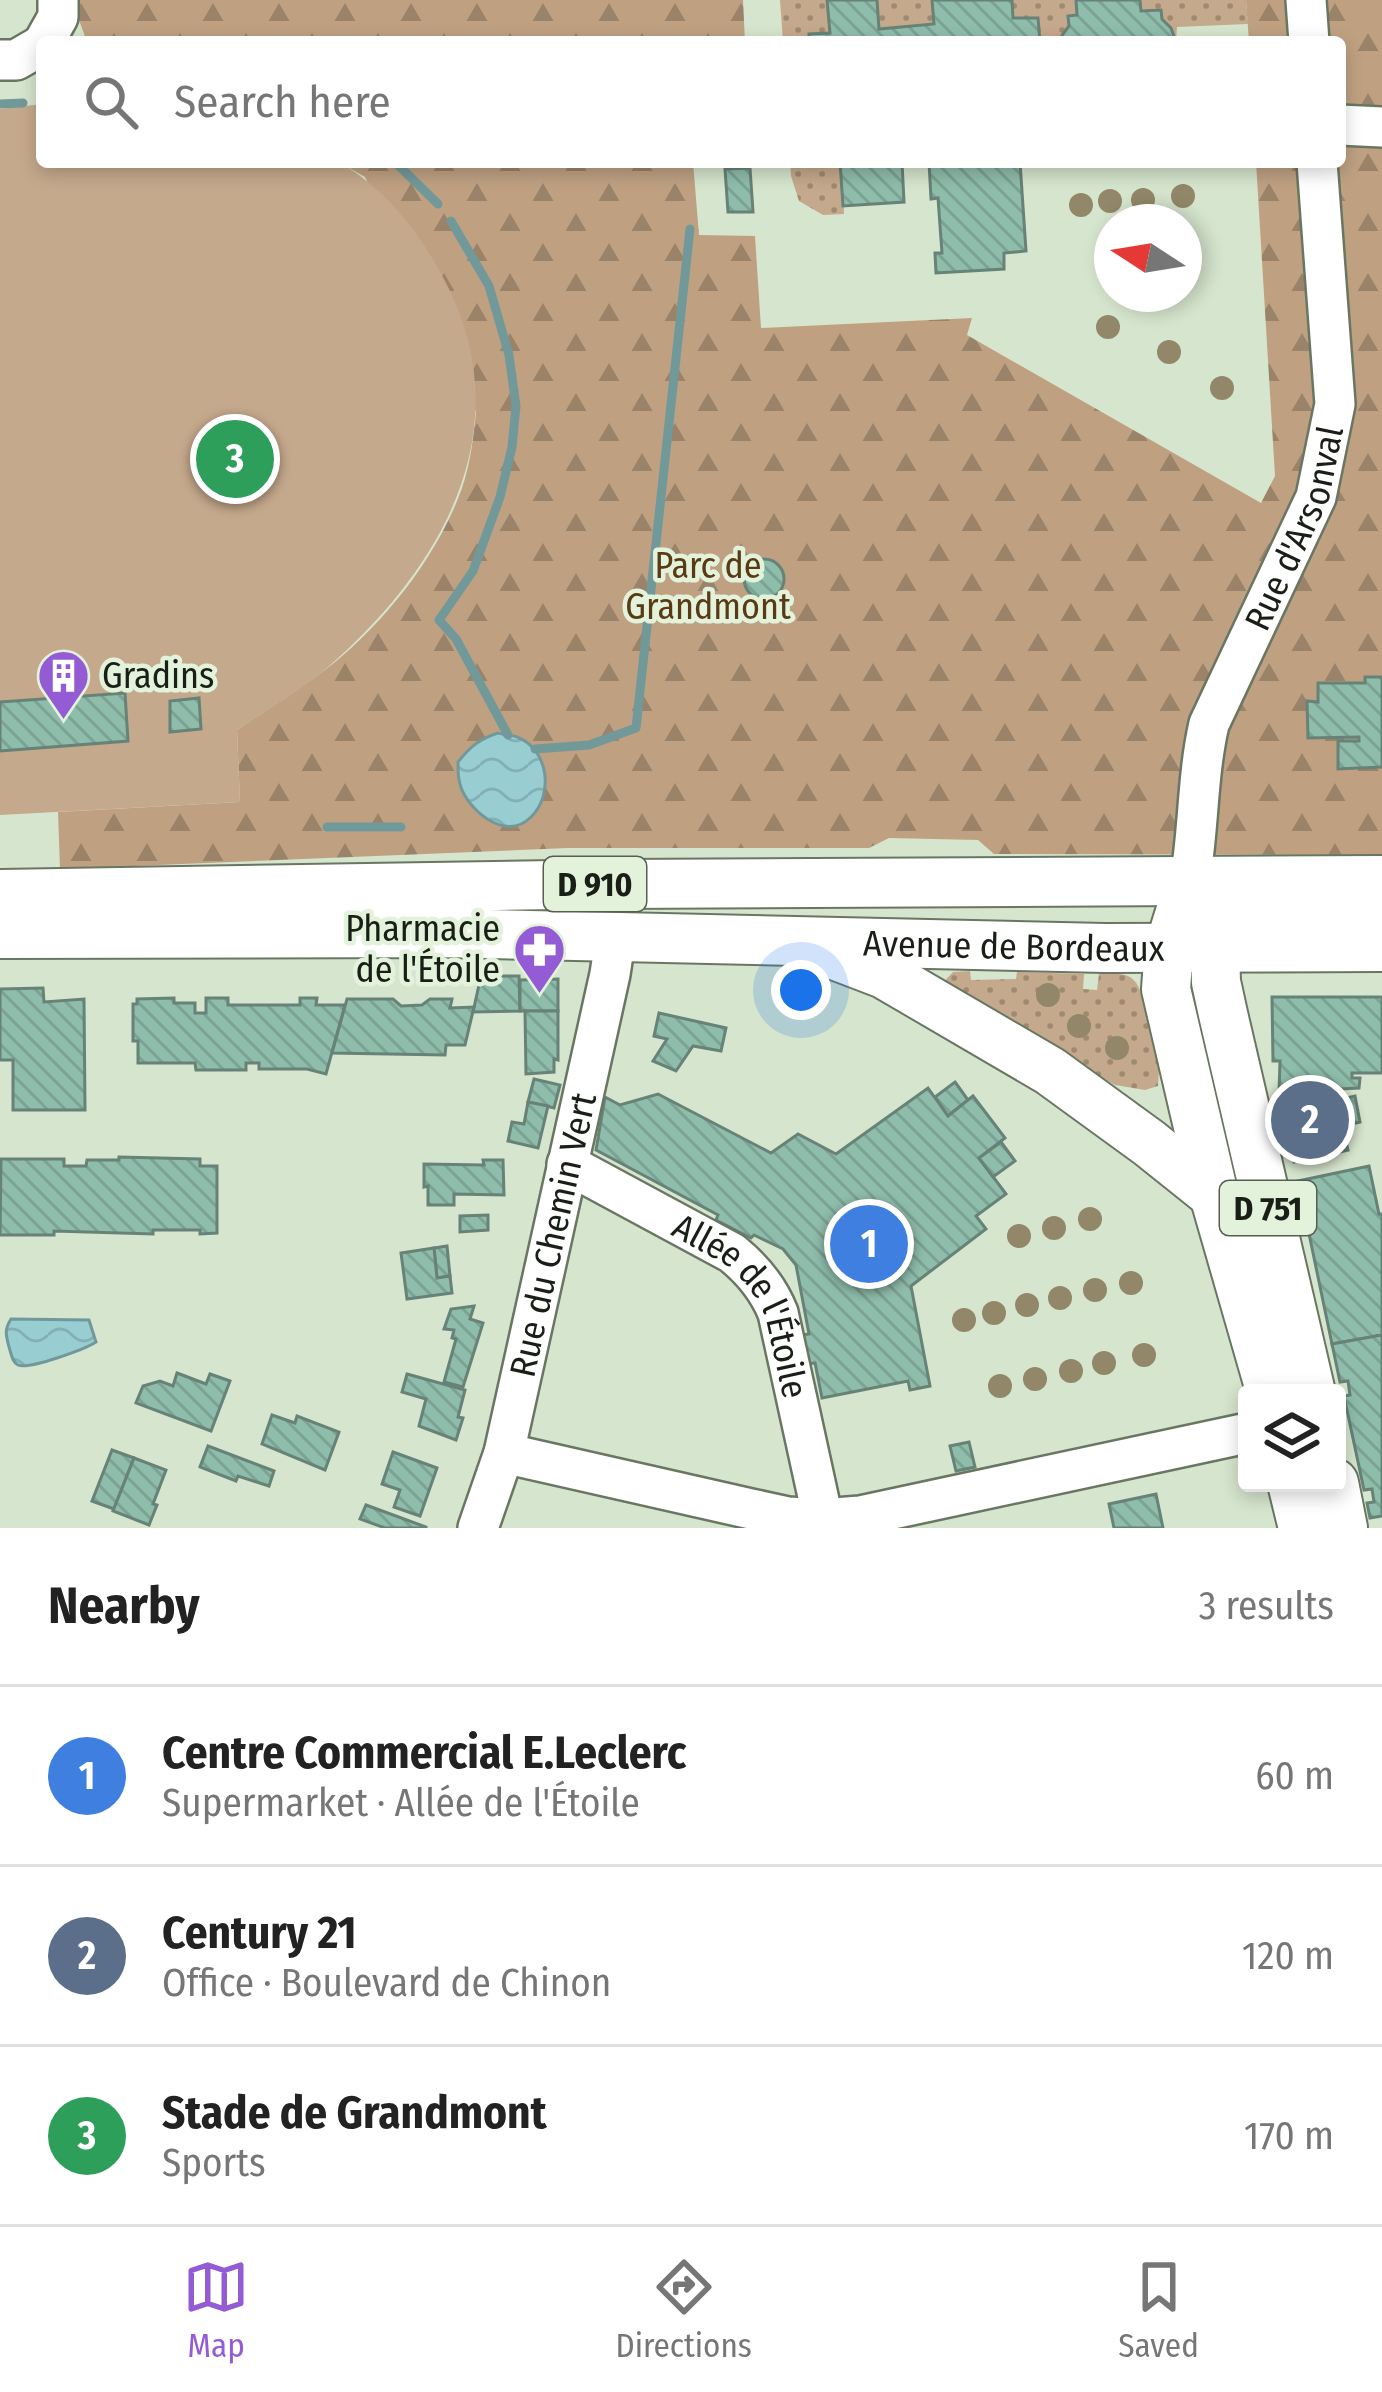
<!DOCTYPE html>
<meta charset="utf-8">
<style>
:root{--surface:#fff;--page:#f2f2f2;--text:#222;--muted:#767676;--line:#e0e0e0;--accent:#935cd4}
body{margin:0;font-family:"Fira Sans Condensed",sans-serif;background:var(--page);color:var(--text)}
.controls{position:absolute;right:36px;bottom:36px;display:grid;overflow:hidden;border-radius:12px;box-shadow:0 6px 18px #0003}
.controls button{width:108px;height:108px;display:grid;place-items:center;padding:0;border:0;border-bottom:3px solid var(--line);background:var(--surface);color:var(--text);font:60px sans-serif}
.compass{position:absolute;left:1094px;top:204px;width:108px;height:108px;border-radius:50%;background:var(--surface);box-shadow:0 6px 18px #0003;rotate:282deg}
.you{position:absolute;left:801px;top:990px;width:42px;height:42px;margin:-30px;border:9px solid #fff;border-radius:50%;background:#1a73e8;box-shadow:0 0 0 18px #1a73e833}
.badge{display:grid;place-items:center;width:78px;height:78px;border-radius:50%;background:var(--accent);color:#fff;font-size:39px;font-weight:700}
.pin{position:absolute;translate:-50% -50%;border:6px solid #fff;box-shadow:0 3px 12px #0006}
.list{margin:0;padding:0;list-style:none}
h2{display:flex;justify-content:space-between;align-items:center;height:156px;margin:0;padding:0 48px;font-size:51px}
h2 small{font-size:39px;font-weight:400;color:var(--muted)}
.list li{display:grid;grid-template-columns:78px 1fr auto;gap:36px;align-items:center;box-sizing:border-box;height:180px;padding:0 48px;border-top:3px solid var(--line)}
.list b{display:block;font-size:45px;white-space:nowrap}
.list p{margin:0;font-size:39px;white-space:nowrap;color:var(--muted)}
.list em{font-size:39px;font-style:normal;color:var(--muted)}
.icon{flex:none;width:66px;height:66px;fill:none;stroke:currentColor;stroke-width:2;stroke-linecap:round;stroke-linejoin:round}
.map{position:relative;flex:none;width:1382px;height:1528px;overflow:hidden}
.search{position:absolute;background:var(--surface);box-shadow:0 6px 18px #0003;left:36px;right:36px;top:36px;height:132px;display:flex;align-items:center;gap:30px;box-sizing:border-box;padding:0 42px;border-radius:12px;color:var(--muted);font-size:45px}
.sheet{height:696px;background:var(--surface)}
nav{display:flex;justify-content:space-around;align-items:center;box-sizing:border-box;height:168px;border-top:3px solid var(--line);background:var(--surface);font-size:33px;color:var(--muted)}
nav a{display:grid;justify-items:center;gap:6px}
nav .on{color:var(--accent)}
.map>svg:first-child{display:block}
.grass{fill:url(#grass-dots)}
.forest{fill:url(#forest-firs)}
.park{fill:#c5a98c}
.water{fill:url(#water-waves);stroke:#72999a;stroke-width:3}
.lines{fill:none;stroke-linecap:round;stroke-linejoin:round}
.stream{stroke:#72999a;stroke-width:9}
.building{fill:url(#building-back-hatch);stroke:#678277;stroke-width:3}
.minor-casing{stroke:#697762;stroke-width:44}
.major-casing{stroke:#697762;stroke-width:52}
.minor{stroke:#fff;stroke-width:39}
.major{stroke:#fff;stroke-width:48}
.tree{fill:#928768}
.labels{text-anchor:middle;stroke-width:9;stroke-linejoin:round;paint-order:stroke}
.shield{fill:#e3f2db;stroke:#565e51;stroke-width:3}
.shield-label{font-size:33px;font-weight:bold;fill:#191e16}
.street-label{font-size:36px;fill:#191e16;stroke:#e3f2db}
.park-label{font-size:36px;fill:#5a3a14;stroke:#e3f2db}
.poi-label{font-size:36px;fill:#191e16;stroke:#e3f2db;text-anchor:start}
</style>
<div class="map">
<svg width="1382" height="1528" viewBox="0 0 1382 1528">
<defs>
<pattern id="grass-dots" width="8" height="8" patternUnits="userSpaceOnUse" patternTransform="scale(3)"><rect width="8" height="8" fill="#c5a98c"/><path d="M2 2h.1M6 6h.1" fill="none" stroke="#9f8971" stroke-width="1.8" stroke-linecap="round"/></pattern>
<pattern id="forest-firs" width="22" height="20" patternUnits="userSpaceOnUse" patternTransform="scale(3)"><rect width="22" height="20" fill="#bfa182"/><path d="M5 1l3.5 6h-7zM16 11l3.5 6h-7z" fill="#9a8369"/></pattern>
<pattern id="water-waves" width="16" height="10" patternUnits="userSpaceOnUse" patternTransform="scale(3)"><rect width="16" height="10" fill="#98ced2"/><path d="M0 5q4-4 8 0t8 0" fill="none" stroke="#82b0b4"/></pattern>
<pattern id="building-back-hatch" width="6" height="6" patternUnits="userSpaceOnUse" patternTransform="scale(3)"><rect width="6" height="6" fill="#8fbdab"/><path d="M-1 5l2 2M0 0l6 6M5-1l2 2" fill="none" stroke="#7ba292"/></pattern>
</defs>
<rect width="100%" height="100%" fill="#d6e5ce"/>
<!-- grass -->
<g class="grass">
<polygon points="780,0 827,0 830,33 809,34 809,42 783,42"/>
<polygon points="877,0 932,0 934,24 879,29"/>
<polygon points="1012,0 1076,0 1077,15 1069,16 1069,26 1057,42 1040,42 1013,18"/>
<polygon points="1140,0 1246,0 1248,24 1177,27 1176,42 1168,24 1141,11"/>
<polygon points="790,162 842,162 844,214 823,215 799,201 791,176"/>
<path d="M970 971 971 980 1016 979 1017 972 1084 974 1083 989 1097 990 1099 974C1117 974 1132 970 1140 990L1159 1069 1158 1086 1145 1090 1115 1085 1031 1039 941 985 953 972Z"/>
</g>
<!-- forest -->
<g class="forest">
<polygon points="77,0 743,0 745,42 87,42 79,20"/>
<path d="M1246 0H1382V855L994 854 978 840 889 838 869 848H568L60 869 58 812 240 802 237 730C265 711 294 693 321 673 377 631 430 567 457 501 469 473 473 443 476 412L365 177 339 162H693L699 235 755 236 761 328 972 318 967 335 1261 503 1275 476 1256 162H1340V42H1249Z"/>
</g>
<!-- park -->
<path class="park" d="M42 104V162H339C387 190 421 234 446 283 522 431 441 569 327 668 300 691 267 710 237 730L240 802 0 815V109Z"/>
<!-- water -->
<g class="water">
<path d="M498 733C500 734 515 736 517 737 549 749 554 795 531 817 507 841 473 814 462 790 458 781 458 772 458 762 470 747 479 739 498 733Z"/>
<path d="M11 1319 89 1320 96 1342C85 1349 29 1370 18 1365 12 1362 11 1353 9 1347 6 1335 4 1330 11 1319Z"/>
</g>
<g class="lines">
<!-- stream -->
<g class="stream">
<polyline points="98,41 99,42"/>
<polyline points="0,104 23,103"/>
<polyline points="395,162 438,204"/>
<polyline points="451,221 489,286 509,355 516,406 512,447 500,497 473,571 439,620 456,639 508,735"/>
<polyline points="535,749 589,745 636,728 690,229"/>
<polyline points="327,827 401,827"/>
</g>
</g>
<!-- building -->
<g class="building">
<polygon points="827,0 877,0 879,29 934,24 932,0 1012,0 1013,18 1038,18 1040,42 809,42 809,34 830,33"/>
<polygon points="1076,0 1140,0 1141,11 1161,10 1162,19 1171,28 1176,42 1057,42 1069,26 1068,16 1077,15"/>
<polygon points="840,162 902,162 904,202 843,206"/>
<polygon points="929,162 1020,162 1026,251 1004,253 1004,269 936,273 935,253 942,253 938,198 931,199"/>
<polygon points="750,168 753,212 728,212 725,169"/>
<circle cx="764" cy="579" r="20"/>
<polygon points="1365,677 1382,677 1382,767 1338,769 1338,741 1359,741 1359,737 1308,738 1307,701 1318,702 1318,683 1365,683"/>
<polygon points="125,693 128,741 0,751 0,702"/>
<polygon points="199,698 201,729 170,732 170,701"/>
<polygon points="481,976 519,976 520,1011 473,1012"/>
<polygon points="558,979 558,1011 520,1011 520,980"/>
<polygon points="43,988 44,1002 84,999 85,1110 13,1110 13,1060 0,1060 0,989"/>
<polygon points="1272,997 1382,997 1382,1073 1352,1073 1352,1078 1360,1078 1359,1088 1279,1092 1280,1061 1273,1061"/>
<polygon points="174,998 174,1003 195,1003 195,1013 206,1013 206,998 228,998 228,1005 300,1005 300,998 317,998 316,1005 345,1005 326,1074 307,1069 259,1069 259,1063 246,1063 246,1070 196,1070 195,1063 138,1063 138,1041 133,1041 133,1004 137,1004 137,999"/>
<polygon points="347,999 393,999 401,1006 422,1005 430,999 452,999 450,1008 474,1007 465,1045 446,1045 445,1055 332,1053"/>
<polygon points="525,1011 558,1011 558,1060 554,1059 554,1072 526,1074"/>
<polygon points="659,1013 726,1028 721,1051 693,1046 676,1071 653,1061 667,1039 654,1036"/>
<polygon points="534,1079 560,1085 554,1108 528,1102"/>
<polygon points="955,1082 968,1100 948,1116 935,1097"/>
<polygon points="928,1088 948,1116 973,1096 1005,1138 979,1158 1006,1194 976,1216 986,1229 911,1286 930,1386 910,1390 908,1381 822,1398 815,1363 806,1364 801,1335 809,1334 796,1265 783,1249 754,1235 751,1238 716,1220 718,1215 596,1150 605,1097 620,1105 658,1094 771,1153 798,1134 836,1154"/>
<polygon points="1336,1089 1338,1100 1355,1096 1360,1122 1342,1126 1348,1150 1294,1162 1279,1092"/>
<polygon points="528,1102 548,1106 538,1148 508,1141 512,1122 524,1124"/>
<polygon points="1001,1142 1015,1161 993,1177 979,1158"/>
<polygon points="119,1157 200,1159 200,1166 217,1166 217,1233 200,1234 200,1230 153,1230 153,1234 54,1231 54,1235 0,1235 1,1159 64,1159 64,1166 86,1166 87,1160 119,1160"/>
<polygon points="483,1160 503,1160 504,1195 454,1194 454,1205 428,1205 428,1186 424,1187 424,1164 484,1165"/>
<polygon points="1369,1166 1379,1214 1382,1214 1382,1335 1332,1344 1298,1181"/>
<polygon points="488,1215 488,1230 460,1232 460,1216"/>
<polygon points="447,1246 450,1276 437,1278 434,1248"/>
<polygon points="434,1248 437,1278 450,1276 452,1293 407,1299 401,1253"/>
<polygon points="474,1306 470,1319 483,1323 463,1387 444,1382 456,1339 452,1338 454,1330 444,1329 451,1309"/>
<polygon points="1382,1335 1382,1516 1370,1518 1367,1503 1374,1502 1372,1489 1364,1490 1344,1396 1350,1395 1348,1381 1340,1382 1332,1344"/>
<polygon points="177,1373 206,1384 210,1374 230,1381 211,1431 136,1403 143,1386 160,1381 173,1386"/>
<polygon points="407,1374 465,1390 458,1417 463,1418 456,1440 419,1426 426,1399 402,1392"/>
<polygon points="272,1415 295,1423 297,1416 339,1432 325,1470 262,1444"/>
<polygon points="969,1442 975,1467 956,1471 950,1446"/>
<polygon points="208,1446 274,1471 269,1486 238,1476 236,1481 200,1467"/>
<polygon points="112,1450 134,1458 114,1509 92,1501"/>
<polygon points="393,1452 437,1468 420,1516 394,1507 400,1490 382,1484"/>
<polygon points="134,1458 166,1470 153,1504 157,1505 149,1525 113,1511"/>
<polygon points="1156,1494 1163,1528 1114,1528 1109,1504"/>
<polygon points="366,1505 426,1527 426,1528 385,1528 360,1519"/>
</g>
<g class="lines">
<defs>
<g id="minor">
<polyline points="1306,0 1309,42"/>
<polyline points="44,42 58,17 58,0"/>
<polyline points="0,60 16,60 42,45"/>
<polyline points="1340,125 1382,127"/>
<path id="s1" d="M1190 880C1199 828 1197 776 1209 724L1316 497 1335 404 1317 162"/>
<path id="s2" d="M567 1164 732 1253C753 1270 768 1288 778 1313L823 1519"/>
<polyline points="504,1453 751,1509 788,1517 823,1519 860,1516 1247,1433"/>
<path id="s3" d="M478 1528 504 1453 610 974 616 935"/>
</g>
<g id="major">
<polyline points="1190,880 1169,948 1166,989 1214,1195 1271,1393"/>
<polyline points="0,894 616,884 1382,880"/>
<polyline points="1205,919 1215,948 1216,982 1223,1014 1311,1393"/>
<path id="s4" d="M0 934 447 933 1105 948 1382 947"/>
<path d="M1187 934C1244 902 1318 913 1382 914"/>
<polyline points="829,953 884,974 1050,1071 1149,1143 1214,1195"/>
<polyline points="1292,1483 1303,1528"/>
<polyline points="1334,1483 1343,1528"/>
</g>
</defs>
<!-- minor casing -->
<use href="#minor" class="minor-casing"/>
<!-- major casing -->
<use href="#major" class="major-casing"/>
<!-- minor -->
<use href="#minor" class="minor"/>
<!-- major -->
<use href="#major" class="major"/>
</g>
<!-- trees -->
<g class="tree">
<circle cx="1183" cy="196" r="12"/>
<circle cx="1143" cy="200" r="12"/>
<circle cx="1110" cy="201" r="12"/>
<circle cx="1081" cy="205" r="12"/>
<circle cx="1108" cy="327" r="12"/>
<circle cx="1169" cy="352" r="12"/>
<circle cx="1222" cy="388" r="12"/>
<circle cx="1048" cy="995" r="12"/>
<circle cx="1079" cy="1026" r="12"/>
<circle cx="1117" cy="1048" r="12"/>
<circle cx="1090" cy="1219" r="12"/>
<circle cx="1054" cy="1228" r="12"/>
<circle cx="1019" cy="1236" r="12"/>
<circle cx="1131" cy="1283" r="12"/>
<circle cx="1095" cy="1290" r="12"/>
<circle cx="1060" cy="1298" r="12"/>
<circle cx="1027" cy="1305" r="12"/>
<circle cx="994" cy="1313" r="12"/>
<circle cx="964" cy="1320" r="12"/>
<circle cx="1144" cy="1355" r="12"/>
<circle cx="1104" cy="1363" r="12"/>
<circle cx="1071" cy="1371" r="12"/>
<circle cx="1035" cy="1379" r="12"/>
<circle cx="1000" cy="1386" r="12"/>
</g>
<!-- icons -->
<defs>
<symbol id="building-pin" viewBox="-11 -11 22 30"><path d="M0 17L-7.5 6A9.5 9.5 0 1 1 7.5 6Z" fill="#935cd4" stroke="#e3f2db"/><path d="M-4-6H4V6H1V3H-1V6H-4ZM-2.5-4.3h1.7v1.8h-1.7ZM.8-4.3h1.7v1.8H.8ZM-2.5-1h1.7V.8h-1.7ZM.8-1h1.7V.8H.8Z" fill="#fff"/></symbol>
<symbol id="pharmacy-pin" viewBox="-11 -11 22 30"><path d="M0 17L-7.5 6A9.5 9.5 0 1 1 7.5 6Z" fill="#935cd4" stroke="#e3f2db"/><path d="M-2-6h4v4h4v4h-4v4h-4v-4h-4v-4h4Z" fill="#fff"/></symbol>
</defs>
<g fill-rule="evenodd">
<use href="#building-pin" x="34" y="646" width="59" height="81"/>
<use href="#pharmacy-pin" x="510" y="920" width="59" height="81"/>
</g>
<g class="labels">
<!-- shield labels -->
<g class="shield">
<rect x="544" y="857" width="102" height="54" rx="9"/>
<rect x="1220" y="1181" width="96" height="54" rx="9"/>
</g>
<g class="shield-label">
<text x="595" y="896">D 910</text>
<text x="1268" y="1220">D 751</text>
</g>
<!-- street labels -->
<g class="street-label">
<text dy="13" stroke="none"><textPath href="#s1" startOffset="372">Rue d'Arsonval</textPath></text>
<text dy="13" stroke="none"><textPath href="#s4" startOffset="1014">Avenue de Bordeaux</textPath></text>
<text dy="13" stroke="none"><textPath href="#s3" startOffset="303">Rue du Chemin Vert</textPath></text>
<text dy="13" stroke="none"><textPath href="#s2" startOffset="237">Allée de l'Étoile</textPath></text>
</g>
<!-- park labels -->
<g class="park-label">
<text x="708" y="578">Parc de<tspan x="708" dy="41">Grandmont</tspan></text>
</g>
<!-- poi labels -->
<g class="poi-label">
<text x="102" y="688">Gradins</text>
<text x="500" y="941" text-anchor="end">Pharmacie<tspan x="500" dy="41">de l'Étoile</tspan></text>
</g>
</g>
</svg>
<div class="controls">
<button><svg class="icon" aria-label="layers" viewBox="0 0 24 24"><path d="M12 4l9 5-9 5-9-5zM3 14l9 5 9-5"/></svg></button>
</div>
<svg class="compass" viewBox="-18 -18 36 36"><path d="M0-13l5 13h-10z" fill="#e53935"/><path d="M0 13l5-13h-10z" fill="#767676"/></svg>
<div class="you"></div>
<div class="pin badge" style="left:869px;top:1244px;background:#3f7fe0">1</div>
<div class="pin badge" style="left:1310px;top:1120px;background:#5c6f8a">2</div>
<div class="pin badge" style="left:235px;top:459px;background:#2e9e5b">3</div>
<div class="search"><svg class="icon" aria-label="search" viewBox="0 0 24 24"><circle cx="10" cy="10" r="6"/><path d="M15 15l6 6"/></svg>Search here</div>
</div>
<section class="sheet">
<h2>Nearby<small>3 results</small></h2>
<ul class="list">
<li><span class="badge" style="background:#3f7fe0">1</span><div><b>Centre Commercial E.Leclerc</b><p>Supermarket · Allée de l'Étoile</p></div><em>60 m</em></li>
<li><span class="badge" style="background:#5c6f8a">2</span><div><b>Century 21</b><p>Office · Boulevard de Chinon</p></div><em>120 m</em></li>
<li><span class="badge" style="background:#2e9e5b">3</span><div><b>Stade de Grandmont</b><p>Sports</p></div><em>170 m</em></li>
</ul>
</section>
<nav>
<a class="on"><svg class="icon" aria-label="map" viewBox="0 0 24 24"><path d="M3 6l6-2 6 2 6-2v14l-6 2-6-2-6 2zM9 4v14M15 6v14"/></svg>Map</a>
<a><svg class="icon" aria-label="directions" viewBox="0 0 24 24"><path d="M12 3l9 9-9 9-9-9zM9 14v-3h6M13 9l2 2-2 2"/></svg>Directions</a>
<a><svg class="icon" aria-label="saved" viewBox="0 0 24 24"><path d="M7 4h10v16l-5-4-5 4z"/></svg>Saved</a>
</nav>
